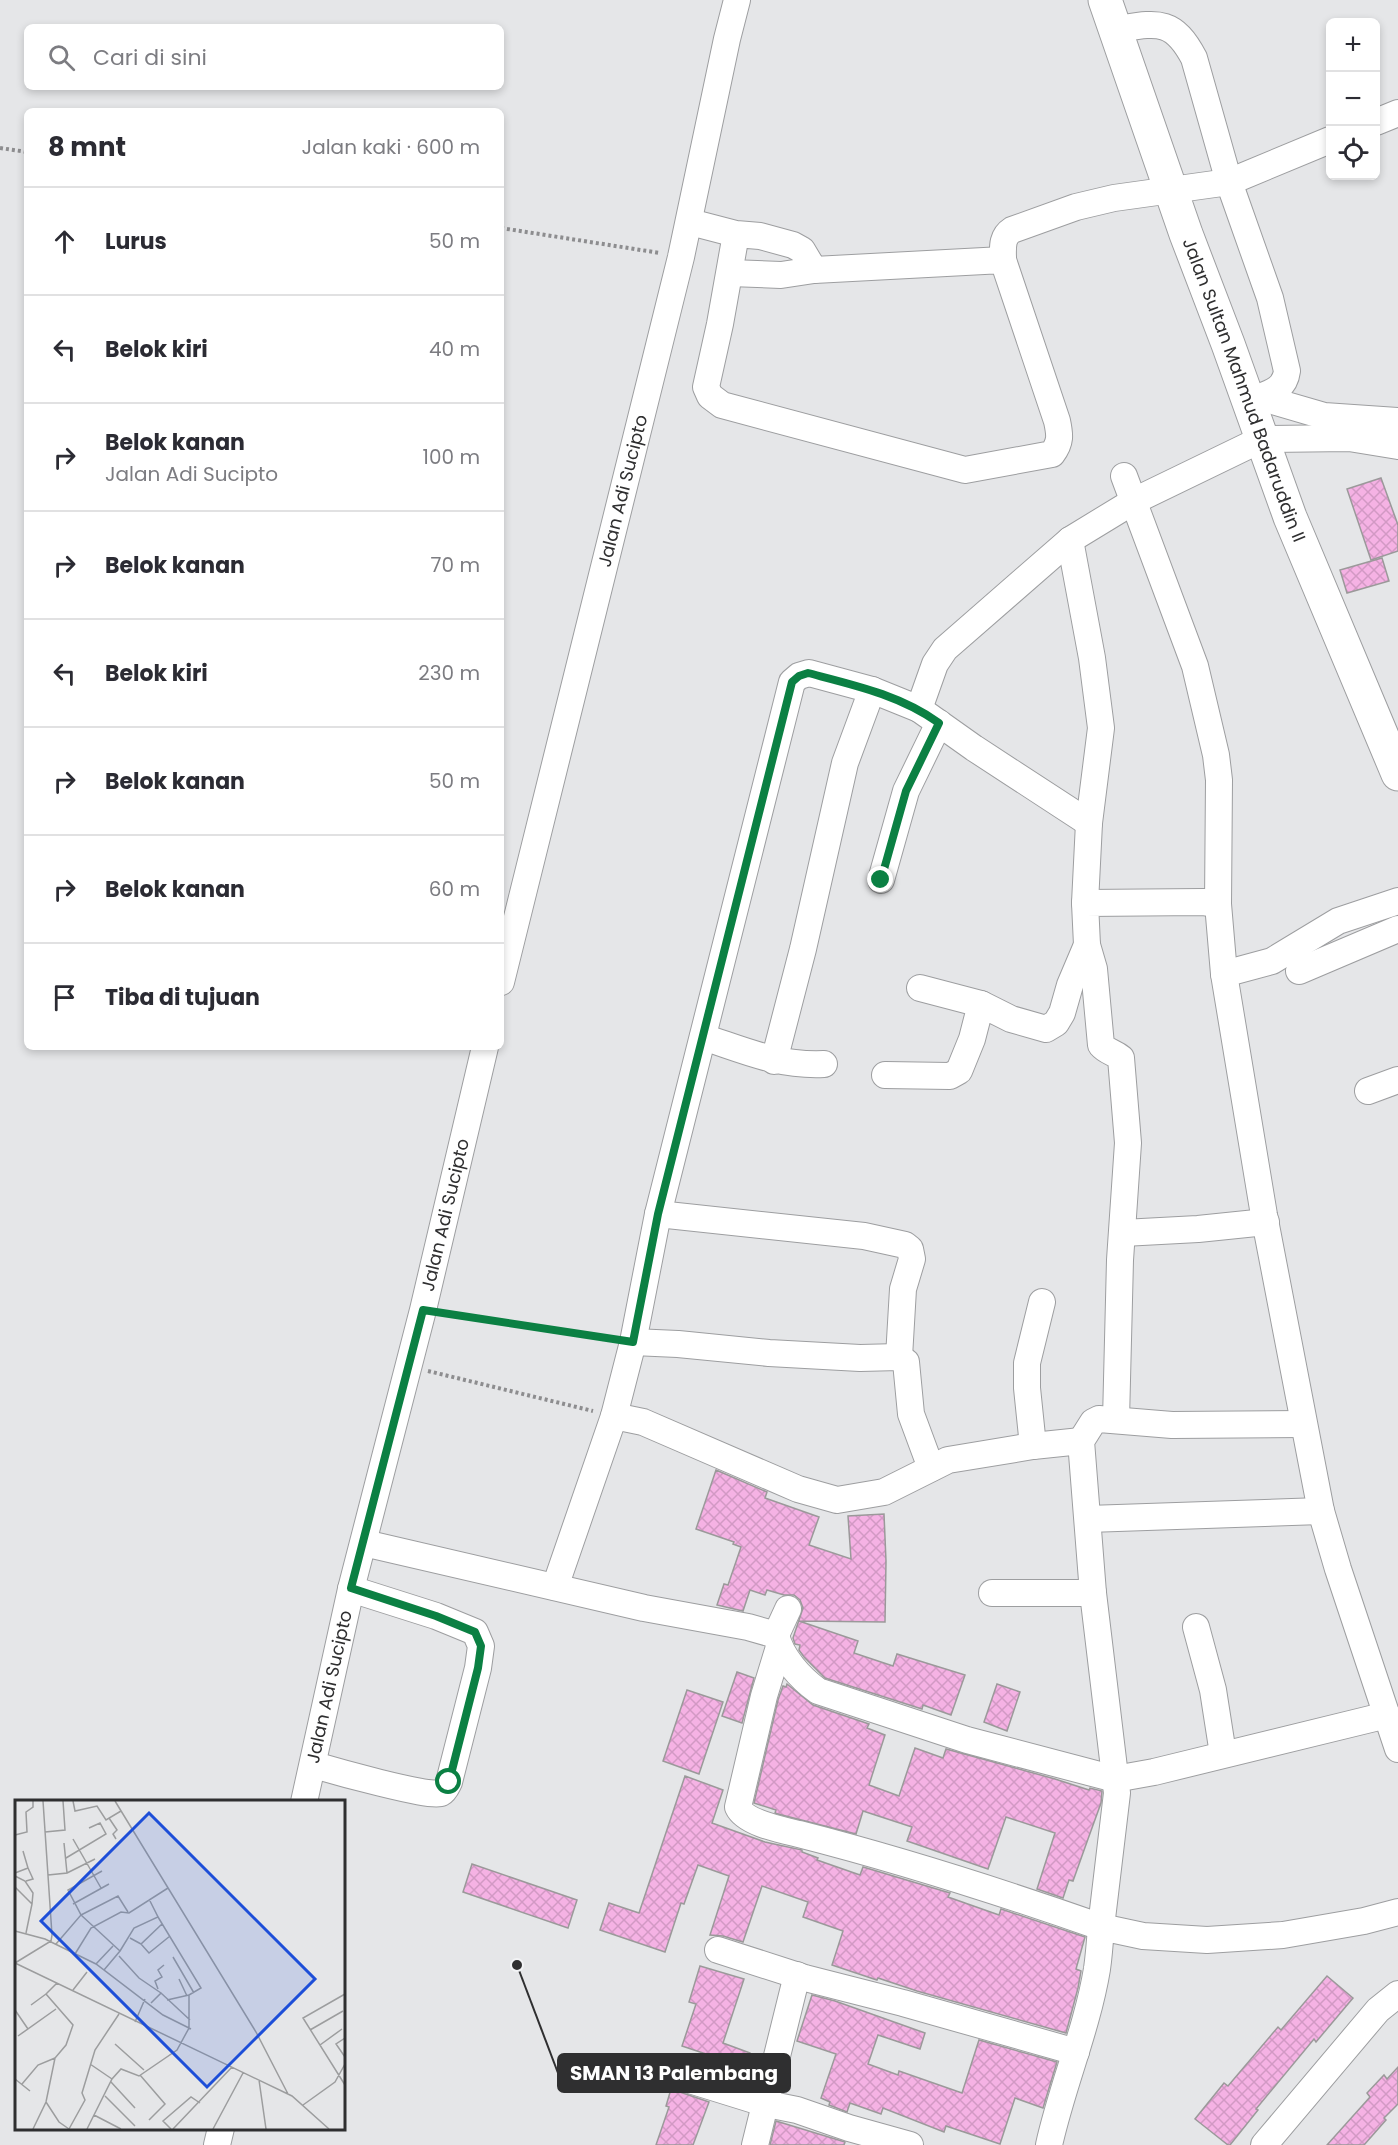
<!DOCTYPE html>
<html lang="id">
<meta charset="utf-8">
<style>
:root{--surface:#fff;--page:#f7f7f7;--text:#2b2b33;--muted:#7c7c81;--line:#e1e1e2}
body{margin:0;font-family:Poppins,sans-serif;background:var(--page);color:var(--text)}
.controls{position:absolute;right:18px;top:18px;display:grid;overflow:hidden;border-radius:9px;box-shadow:0 3px 9px #0003}
.controls button{width:54px;height:54px;display:grid;place-items:center;padding:0;border:0;border-bottom:2px solid var(--line);background:var(--surface);color:var(--text);font:30px sans-serif}
.stop{position:absolute;width:18px;height:18px;margin:-14px;border:4px solid #0b8043;border-radius:50%;background:#fff}
.stop.end{background:#0b8043;border-color:#fff;box-shadow:0 2px 6px #0008}
.list{margin:0;padding:0;list-style:none}
h2{display:flex;justify-content:space-between;align-items:center;height:78px;margin:0;padding:0 24px;font-size:26px}
h2 small{font-size:20px;font-weight:400;color:var(--muted)}
.list li{display:grid;grid-template-columns:39px 1fr auto;gap:18px;align-items:center;box-sizing:border-box;height:108px;padding:0 24px;border-top:2px solid var(--line)}
.list b{display:block;font-size:22px;white-space:nowrap}
.list p{margin:0;font-size:20px;white-space:nowrap;color:var(--muted)}
.list em{font-size:20px;font-style:normal;color:var(--muted)}
.icon{flex:none;width:33px;height:33px;fill:none;stroke:currentColor;stroke-width:2;stroke-linecap:round;stroke-linejoin:round}
.map{position:relative;flex:none;width:1398px;height:2145px;overflow:hidden}
.search{position:absolute;background:var(--surface);box-shadow:0 3px 9px #0003;left:24px;top:24px;width:480px;height:66px;display:flex;align-items:center;gap:15px;box-sizing:border-box;padding:0 21px;border-radius:9px;color:var(--muted);font-size:22px}
.panel{position:absolute;background:var(--surface);box-shadow:0 3px 9px #0003;left:24px;top:108px;width:480px;height:942px;border-radius:9px}
.map>svg:first-child{display:block}
.building{fill:url(#building-cross-hatch);stroke:#9b999a;stroke-width:1.5}
.lines{fill:none;stroke-linecap:round;stroke-linejoin:round}
.minor-casing{stroke:#9d9ea0;stroke-width:28}
.highway-casing{stroke:#9d9ea0;stroke-width:35}
.path{stroke:#8d8d8f;stroke-width:4;stroke-dasharray:3 3;stroke-linecap:butt}
.minor{stroke:#fff;stroke-width:26}
.highway{stroke:#fff;stroke-width:33}
.route{stroke:#0b8043;stroke-width:8}
.labels{text-anchor:middle;stroke-width:5;stroke-linejoin:round;paint-order:stroke}
.street-label{font-size:18px;fill:#2f2f30;stroke:#f2f3f5}
.inset-road{fill:none;stroke:#9c9d9e;stroke-width:1.5}
.view{fill:#1d4ed8;fill-opacity:0.15;stroke:#1d4ed8;stroke-width:3}
.inset-edge{fill:none;stroke:#2f2f30;stroke-width:3}
.leader{fill:none;stroke:#2f2f30;stroke-width:2}
.callout-dot{fill:#2f2f30;stroke:#f2f3f5;stroke-width:2}
.callout{fill:#2f2f30;stroke:#2f2f30;stroke-width:2}
.callout-label{font-size:20px;text-anchor:middle;font-weight:bold;fill:#fff}
</style>
<div class="map">
<svg width="1398" height="2145" viewBox="0 0 1398 2145">
<defs>
<pattern id="building-cross-hatch" width="8" height="8" patternUnits="userSpaceOnUse" patternTransform="scale(1.5)"><rect width="8" height="8" fill="#f5b2e4"/><path d="M0 0l8 8M0 8l8-8" fill="none" stroke="#d299c4"/></pattern>
</defs>
<rect width="100%" height="100%" fill="#e5e6e8"/>
<!-- building -->
<g class="building">
<polygon points="1381,478 1398,525 1398,551 1371,560 1347,489"/>
<polygon points="1382,558 1389,581 1347,593 1340,570"/>
<polygon points="716,1470 767,1492 765,1498 819,1517 809,1545 851,1559 848,1516 884,1514 886,1561 885,1622 799,1621 858,1641 854,1653 893,1666 897,1654 965,1675 951,1715 923,1705 922,1709 825,1678 804,1657 799,1650 800,1645 795,1644 793,1638 803,1608 800,1600 794,1595 784,1595 767,1590 765,1595 750,1590 743,1611 717,1605 724,1584 728,1585 741,1547 733,1544 734,1542 696,1529"/>
<polygon points="737,1672 754,1678 742,1723 722,1716"/>
<polygon points="787,1684 813,1705 869,1724 867,1728 885,1735 869,1785 899,1796 915,1748 943,1758 946,1749 1055,1779 1089,1790 1090,1788 1102,1791 1101,1803 1088,1839 1073,1881 1069,1880 1063,1898 1037,1889 1055,1833 1006,1817 988,1869 907,1841 912,1827 863,1811 856,1834 778,1814 775,1813 776,1810 754,1803 778,1700 783,1686 786,1687"/>
<polygon points="997,1684 1020,1692 1007,1731 984,1722"/>
<polygon points="687,1690 723,1702 699,1774 663,1761"/>
<polygon points="685,1776 723,1790 712,1823 765,1842 802,1850 802,1852 818,1858 817,1860 860,1875 863,1867 950,1893 948,1897 999,1915 1001,1909 1085,1937 1076,1969 1081,1971 1078,1988 1066,2033 917,1991 878,1978 877,1980 832,1965 843,1931 803,1917 808,1902 762,1886 743,1942 723,1936 710,1935 729,1876 698,1865 684,1904 681,1903 665,1952 600,1930 609,1903 639,1913"/>
<polygon points="472,1864 577,1900 568,1928 463,1892"/>
<polygon points="700,1966 744,1979 723,2043 750,2053 741,2080 719,2073 724,2060 682,2046 696,2004 689,2002"/>
<polygon points="1327,1976 1353,1998 1316,2042 1314,2039 1256,2109 1258,2110 1230,2145 1228,2145 1195,2119 1224,2083 1228,2086 1278,2027 1281,2030"/>
<polygon points="812,1995 835,2001 925,2033 920,2049 878,2035 868,2064 898,2075 899,2071 962,2093 979,2040 1057,2062 1043,2108 1015,2098 1000,2144 946,2126 944,2132 883,2108 881,2114 850,2103 847,2112 829,2105 830,2102 821,2098 836,2054 797,2041"/>
<polygon points="1398,2067 1398,2104 1384,2118 1386,2120 1364,2145 1327,2145 1370,2097 1367,2093 1384,2075 1387,2079"/>
<polygon points="671,2089 709,2102 693,2145 656,2145 669,2107 666,2106"/>
<polygon points="776,2121 845,2142 844,2145 770,2145"/>
</g>
<g class="lines">
<defs>
<g id="minor">
<path d="M1117 29C1157 23 1173 18 1194 58L1229 182 1270 298 1287 371C1285 387 1274 392 1259 397"/>
<polyline points="1376,122 1398,113"/>
<path d="M690 222 736 234 760 236 793 245 802 250 814 270 1003 260 1057 421C1060 435 1061 442 1052 454L965 470 722 405 710 396 706 387 720 324 736 234"/>
<path d="M1003 260C1003 249 1001 237 1012 230L1076 207 1114 198 1229 182 1330 140"/>
<polyline points="730,273 781,275 814,270"/>
<polyline points="1253,398 1259,397 1324,416 1398,421"/>
<polyline points="1124,476 1195,666 1216,755 1219,780 1218,904 1224,974 1264,1215 1321,1511 1338,1569 1398,1749"/>
<polyline points="1070,540 1092,658 1101,728 1089,823 1085,903"/>
<polyline points="919,709 974,748 1089,823"/>
<polyline points="881,880 906,791 939,723"/>
<polyline points="1299,971 1398,929"/>
<polyline points="1224,974 1272,961 1338,921 1398,901"/>
<path id="s1" d="M501 982 681 257 727 39 737 0"/>
<polyline points="920,988 981,1004"/>
<path d="M703 1037C746 1051 778 1066 824 1064"/>
<polyline points="774,1061 803,949 845,763 872,690"/>
<polyline points="885,1075 950,1076 959,1071 972,1039 981,1004 1011,1019 1046,1029 1056,1023 1062,1013 1070,985 1087,945"/>
<polyline points="1368,1091 1398,1080"/>
<polyline points="658,1214 864,1236 905,1245 910,1249 912,1259 903,1289 899,1357"/>
<polyline points="1123,1233 1198,1229 1266,1222"/>
<polyline points="633,1342 678,1344 769,1353 860,1358 899,1357 906,1362 911,1414 931,1468"/>
<polyline points="614,1416 633,1342 658,1214 792,682 799,676 809,673 872,690 919,709 935,664 945,649 1070,540 1134,501 1262,439 1349,438 1398,446"/>
<path d="M1116 1420 1120 1260 1128 1143 1121 1058C1114 1052 1107 1052 1101 1045L1094 969 1087 945 1085 903 1203 902 1218 904"/>
<polyline points="1033,1446 1027,1388 1027,1363 1042,1302"/>
<polyline points="1088,1519 1321,1511"/>
<path d="M364 1543 644 1608 748 1627 776 1635C781 1657 800 1678 818 1691L967 1740 1115 1779 1154 1772 1387 1715"/>
<polyline points="555,1587 614,1416 643,1422 798,1489 837,1500 884,1492 948,1460 1033,1446 1081,1441"/>
<polyline points="992,1593 1093,1593"/>
<polyline points="1196,1627 1213,1690 1223,1754"/>
<polyline points="776,1635 788,1609"/>
<path d="M779 1647 764 1696 738 1807C745 1823 782 1830 799 1834 901 1860 1001 1892 1101 1927L1117 1793 1093 1593 1081 1441 1093 1422 1099 1419 1172 1425 1303 1424"/>
<path d="M314 1765C331 1770 430 1798 441 1793 445 1791 447 1786 449 1782L478 1668 481 1646 475 1632 436 1616 351 1589"/>
<path id="s2" d="M304 1802 351 1589 423 1310 485 1047"/>
<polyline points="718,1950 805,1978 903,2003 1076,2052"/>
<polyline points="680,2077 767,2104 797,2110 849,2128 910,2145"/>
<polyline points="217,2145 221,2128"/>
<polyline points="755,2145 797,1975"/>
<path d="M1049 2145C1062 2086 1087 2029 1097 1969 1099 1955 1100 1941 1101 1927L1143 1936 1207 1940 1283 1935 1364 1921 1398 1912"/>
<polyline points="1264,2145 1378,2010 1398,1994"/>
</g>
<g id="highway">
<path id="s3" d="M1105 0 1186 234 1228 344 1290 517 1398 774"/>
</g>
</defs>
<!-- minor casing -->
<use href="#minor" class="minor-casing"/>
<!-- highway casing -->
<use href="#highway" class="highway-casing"/>
<!-- path -->
<g class="path">
<polyline points="0,148 27,152"/>
<polyline points="501,228 660,253"/>
<polyline points="444,1313 612,1339"/>
<polyline points="428,1371 593,1411"/>
</g>
<!-- minor -->
<use href="#minor" class="minor"/>
<!-- highway -->
<use href="#highway" class="highway"/>
</g>
<g class="lines">
<!-- route -->
<path class="route" d="M449 1782 478 1668 481 1646 475 1632 436 1616 351 1588 423 1310 633 1342 658 1214 792 682 799 676 808 673C854 685 900 695 939 723L906 791 881 880"/>
</g>
<g class="labels">
<!-- street labels -->
<g class="street-label">
<text dy="6" stroke="none"><textPath href="#s3" startOffset="414">Jalan Sultan Mahmud Badaruddin II</textPath></text>
<text dy="6" stroke="none"><textPath href="#s1" startOffset="506">Jalan Adi Sucipto</textPath></text>
<text dy="6" stroke="none"><textPath href="#s2" startOffset="604">Jalan Adi Sucipto</textPath></text>
<text dy="6" stroke="none"><textPath href="#s2" startOffset="118">Jalan Adi Sucipto</textPath></text>
</g>
</g>
<!-- overview -->
<g transform="translate(15 1800)">
<rect width="330" height="330" fill="#e5e6e8"/>
<path class="inset-road" d="M58 1 60 11 82 6 91 20 106 11M100 1 241 232 273 294M94 18 102 30 98 34 101 39M30 32 50 30 48 1M0 35 12 32 11 12 18 7V1M58 39 86 88M51 58 91 34 85 23 74 28M0 73 13 68 8 51M52 73 80 59M33 75 52 73 49 43M0 76 10 81 18 93 17 104M11 81 18 79 13 68M0 87 17 104 11 133M58 104 94 84M0 131 30 139 81 164 148 215 176 229M115 138 126 144 147 124M41 144 66 115 53 90 87 71M126 144 134 153 155 136M105 151 119 128 143 117 134 99M60 154 76 128 106 112 114 113 153 88M104 156 124 178 146 193 136 203M158 157 179 193M0 163 36 141 37 135 28 1M0 163 277 296 314 329M81 164 98 146M89 170 105 151 66 115 103 96 113 112M164 179 172 196M143 189 140 181 147 177 143 170 149 165M58 190 72 172M146 193 175 220M330 194 288 218 330 285M152 200 174 195M16 205 31 194M0 210 13 229M120 222 130 199M295 230 328 211M3 236 41 209M330 238 321 244 330 257M100 244 129 270M305 245 327 229M75 264 97 279M125 275 150 304 134 320M0 279 15 291M244 280 251 329M96 282 120 308M7 284 23 265 40 258M90 296 120 326M31 302 44 322 54 329M288 305 320 282 330 264M79 315 106 329M18 329 31 302 40 258 51 245 58 225 31 194 42 183M54 329 70 300 67 293 80 250 104 214M72 329 97 279 106 269 124 276 162 250 174 228V195L186 188 143 117M156 329 148 321 176 297 185 303M158 329 217 267M198 329 228 273"/>
<path class="view" d="M134 13 300 179 192 287 26 121Z"/>
<rect width="330" height="330" class="inset-edge"/>
</g>
<!-- callouts -->
<path class="leader" d="M517 1965L558 2073"/>
<circle class="callout-dot" cx="517" cy="1965" r="6"/>
<rect class="callout" x="558" y="2054" width="232" height="38" rx="6"/>
<g class="callout-label">
<text x="674" y="2080">SMAN 13 Palembang</text>
</g>
</svg>
<div class="controls">
<button>+</button>
<button>−</button>
<button><svg class="icon" aria-label="locate" viewBox="0 0 24 24"><circle cx="12" cy="12" r="6"/><path d="M12 2v4M12 18v4M2 12h4M18 12h4"/></svg></button>
</div>
<div class="stop" style="left:449px;top:1782px"></div>
<div class="stop end" style="left:881px;top:880px"></div>
<div class="search"><svg class="icon" aria-label="search" viewBox="0 0 24 24"><circle cx="10" cy="10" r="6"/><path d="M15 15l6 6"/></svg>Cari di sini</div>
<section class="panel">
<h2>8 mnt<small>Jalan kaki · 600 m</small></h2>
<ul class="list">
<li><svg class="icon" aria-label="ahead" viewBox="0 0 24 24"><path d="M12 20V5M6 11l6-6 6 6"/></svg><div><b>Lurus</b></div><em>50 m</em></li>
<li><svg class="icon" aria-label="left" viewBox="0 0 24 24"><path d="M17 20v-9H6M10 6l-5 5 5 5"/></svg><div><b>Belok kiri</b></div><em>40 m</em></li>
<li><svg class="icon" aria-label="right" viewBox="0 0 24 24"><path d="M7 20v-9h11M14 6l5 5-5 5"/></svg><div><b>Belok kanan</b><p>Jalan Adi Sucipto</p></div><em>100 m</em></li>
<li><svg class="icon" aria-label="right" viewBox="0 0 24 24"><path d="M7 20v-9h11M14 6l5 5-5 5"/></svg><div><b>Belok kanan</b></div><em>70 m</em></li>
<li><svg class="icon" aria-label="left" viewBox="0 0 24 24"><path d="M17 20v-9H6M10 6l-5 5 5 5"/></svg><div><b>Belok kiri</b></div><em>230 m</em></li>
<li><svg class="icon" aria-label="right" viewBox="0 0 24 24"><path d="M7 20v-9h11M14 6l5 5-5 5"/></svg><div><b>Belok kanan</b></div><em>50 m</em></li>
<li><svg class="icon" aria-label="right" viewBox="0 0 24 24"><path d="M7 20v-9h11M14 6l5 5-5 5"/></svg><div><b>Belok kanan</b></div><em>60 m</em></li>
<li><svg class="icon" aria-label="arrive" viewBox="0 0 24 24"><path d="M6 21V4h12l-3 4 3 4H6"/></svg><div><b>Tiba di tujuan</b></div></li>
</ul>
</section>
</div>
